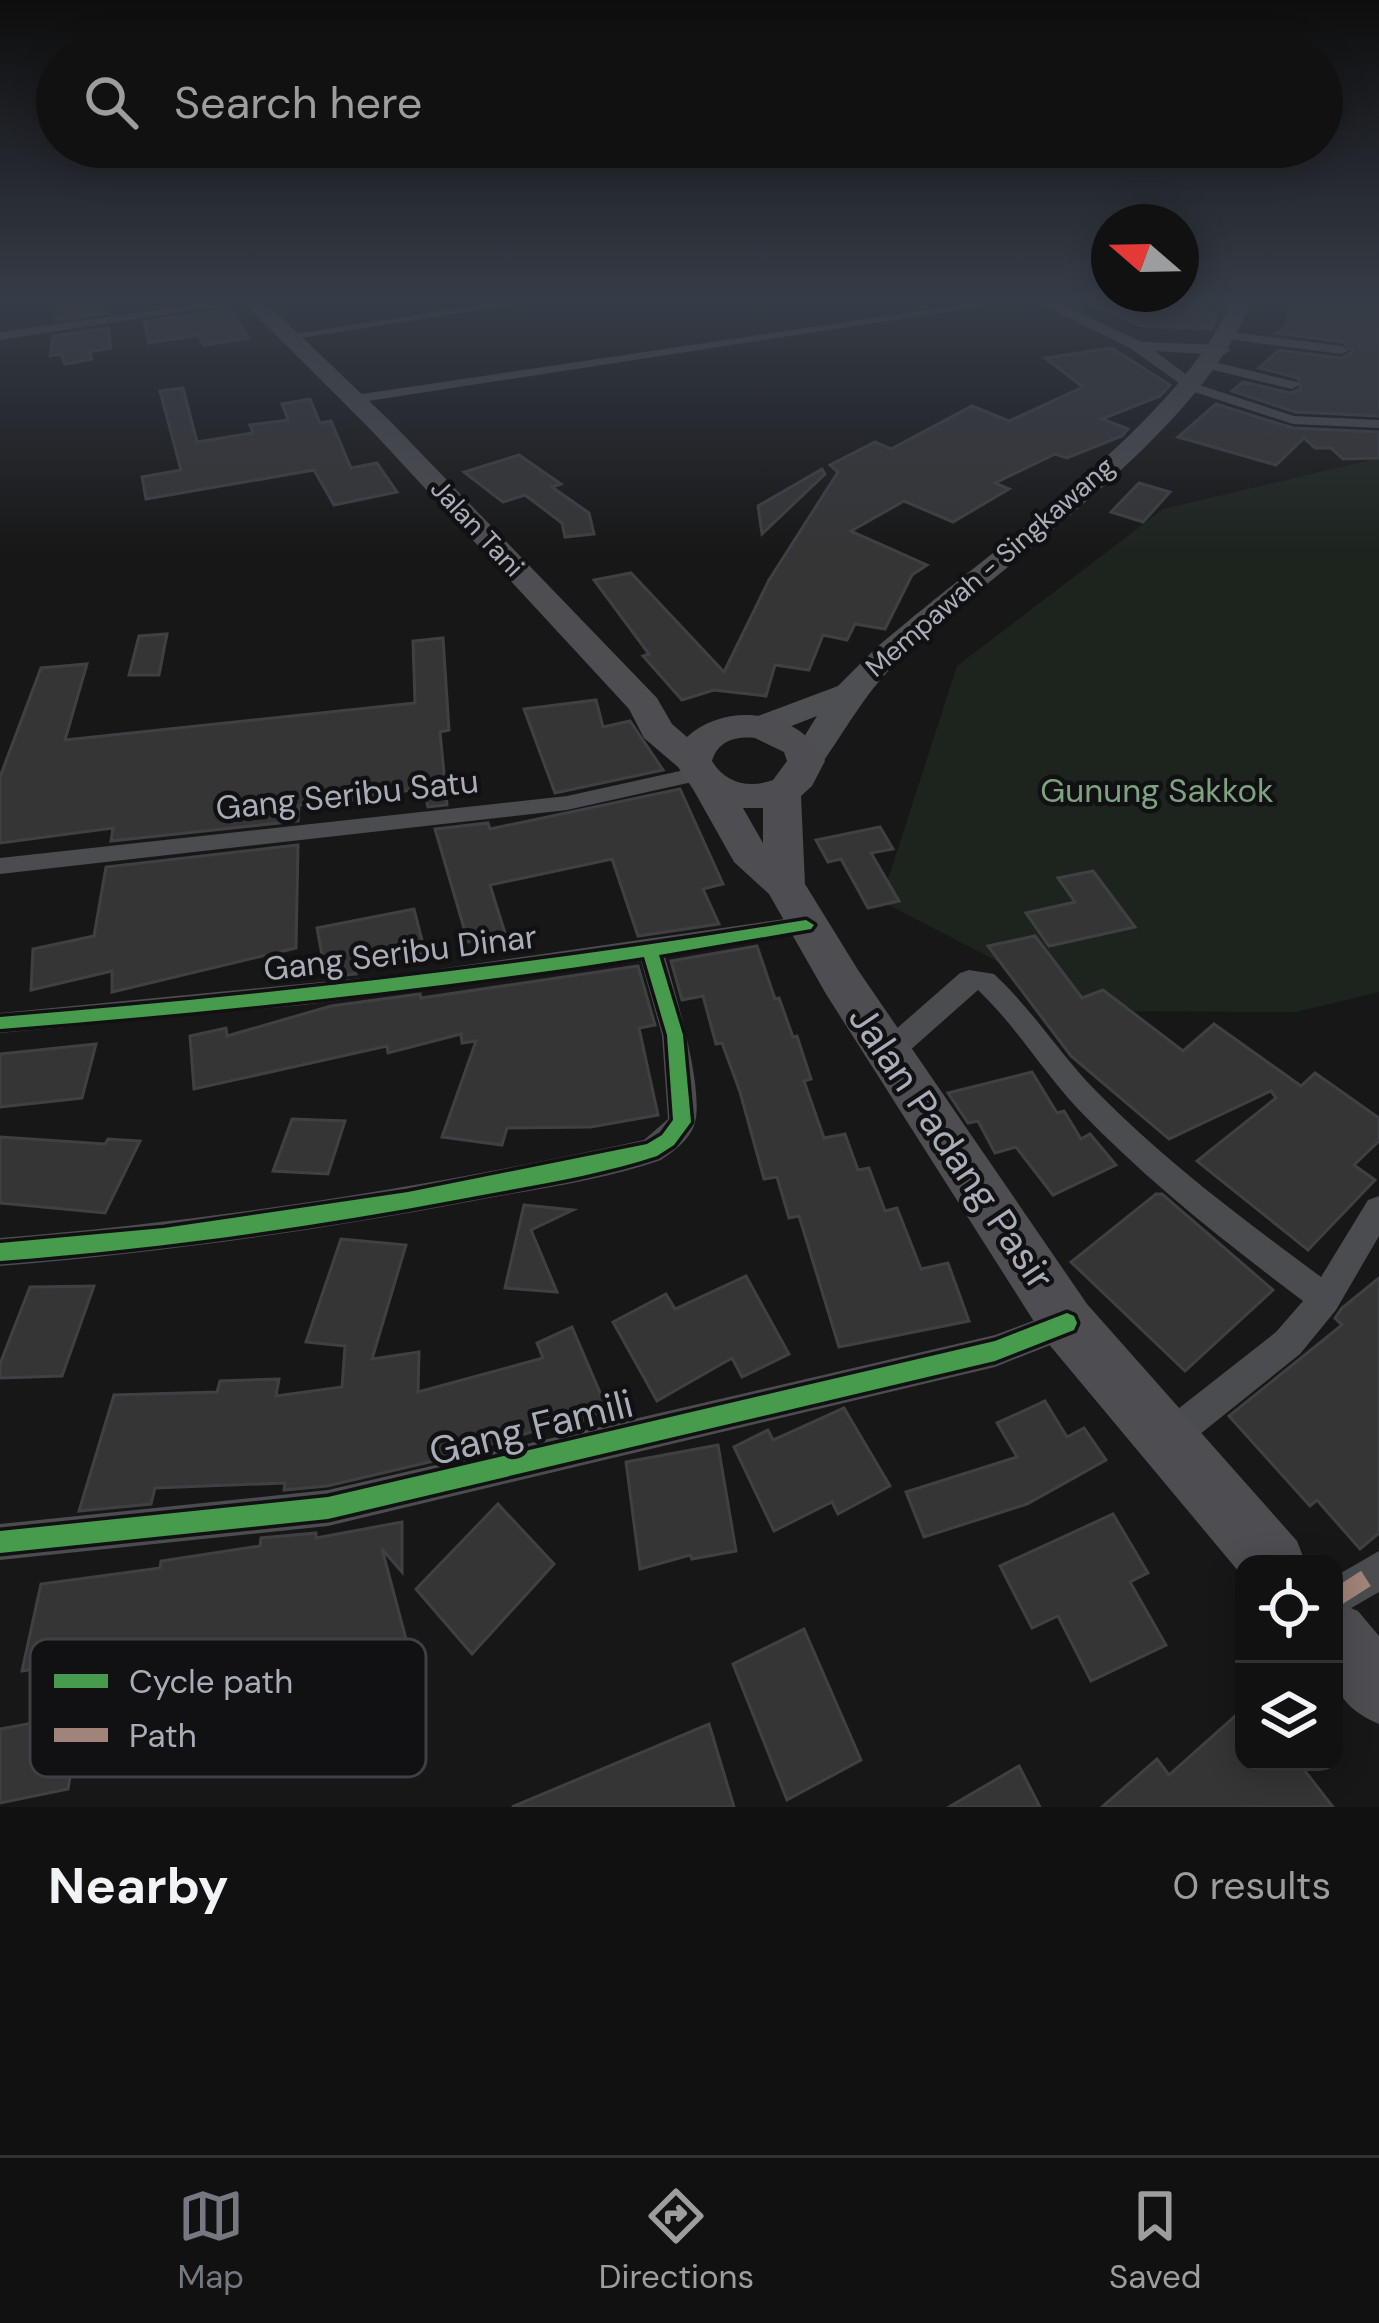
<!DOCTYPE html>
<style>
:root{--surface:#111;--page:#1e1f1f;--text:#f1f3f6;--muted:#9c9d9f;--line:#303131;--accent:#757880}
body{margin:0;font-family:"DM Sans",sans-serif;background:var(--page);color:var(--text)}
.controls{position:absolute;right:36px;bottom:36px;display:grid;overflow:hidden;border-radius:24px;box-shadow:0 6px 30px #0003}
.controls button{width:108px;height:108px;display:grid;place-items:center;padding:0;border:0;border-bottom:3px solid var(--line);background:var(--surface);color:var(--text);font:60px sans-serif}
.compass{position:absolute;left:1091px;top:204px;width:108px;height:108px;border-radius:50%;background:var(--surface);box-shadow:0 6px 30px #0003;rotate:290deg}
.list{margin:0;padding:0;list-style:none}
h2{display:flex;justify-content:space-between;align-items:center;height:156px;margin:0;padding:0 48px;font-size:51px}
h2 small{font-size:39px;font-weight:400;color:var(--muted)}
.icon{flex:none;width:66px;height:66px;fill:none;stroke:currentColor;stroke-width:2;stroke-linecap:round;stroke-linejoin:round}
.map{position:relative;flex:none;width:1379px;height:1807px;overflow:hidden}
.search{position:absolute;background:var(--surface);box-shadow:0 6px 30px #0003;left:36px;right:36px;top:36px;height:132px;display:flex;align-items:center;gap:30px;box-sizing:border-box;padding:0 42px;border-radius:66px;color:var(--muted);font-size:45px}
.sheet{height:348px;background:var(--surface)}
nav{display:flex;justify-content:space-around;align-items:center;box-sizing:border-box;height:168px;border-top:3px solid var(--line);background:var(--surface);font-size:33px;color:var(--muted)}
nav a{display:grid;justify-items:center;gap:6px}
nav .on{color:var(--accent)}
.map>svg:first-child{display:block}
.green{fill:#1d241e}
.building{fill:#353536;stroke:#3f4043;stroke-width:3}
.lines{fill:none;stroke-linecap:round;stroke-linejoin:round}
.minor{fill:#4b4c50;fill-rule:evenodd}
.tertiary{fill:#4b4c50;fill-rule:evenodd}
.primary{fill:#4d4f52;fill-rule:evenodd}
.trunk{fill:#4e4e52;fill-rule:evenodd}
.quiet{stroke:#a18479;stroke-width:18;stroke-dasharray:38 18;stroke-linecap:butt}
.cycleway-casing{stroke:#111113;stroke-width:7}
.cycleway{fill:#469c4c;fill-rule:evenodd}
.labels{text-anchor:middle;stroke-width:9;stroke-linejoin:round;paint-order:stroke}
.far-street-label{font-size:27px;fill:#a8adb8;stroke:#111113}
.park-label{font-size:33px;fill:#7fa381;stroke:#111113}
.street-label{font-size:33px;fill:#a8adb8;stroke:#111113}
.near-street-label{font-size:39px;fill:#a8adb8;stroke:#111113}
.key{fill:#111113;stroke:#3e4045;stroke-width:3}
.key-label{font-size:33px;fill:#a8adb8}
</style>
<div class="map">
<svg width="1379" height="1807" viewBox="0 0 1379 1807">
<rect width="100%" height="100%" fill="#171717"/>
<!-- green -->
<polygon class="green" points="1379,458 1379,992 1296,1012 1093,1011 881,901 957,666 1163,509"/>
<!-- building -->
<g class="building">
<polygon points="59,302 103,302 105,313 56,320"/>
<polygon points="1086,302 1198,302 1217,318 1211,329 1141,326"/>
<polygon points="1289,302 1373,302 1379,307 1379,416 1295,412 1232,391 1243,382 1291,393 1301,389 1298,378 1259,368 1279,350 1341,358 1353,352 1343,342 1276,333 1287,326"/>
<polygon points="231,309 249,338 204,345 198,335 149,343 144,322"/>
<polygon points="108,328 111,348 89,352 92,359 65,364 61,354 50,356 53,336"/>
<polygon points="1112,348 1170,385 1160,396 1102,419 1128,429 1122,436 1067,458 1055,454 995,483 1009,489 953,522 904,501 851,531 927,565 912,575 885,629 855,624 847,640 823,635 809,670 775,665 766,696 714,690 682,700 643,656 649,654 594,580 631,573 724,672 769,580 838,472 830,465 875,442 891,449 972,406 1009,421 1083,387 1045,358"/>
<polygon points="183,388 197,442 253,433 250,425 288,420 282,404 310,399 320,423 331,421 351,468 377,463 397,492 334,505 314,470 146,499 142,477 181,470 160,391"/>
<polygon points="1216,404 1293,428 1379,432 1379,458 1343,459 1331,448 1315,448 1304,438 1276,465 1178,437"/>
<polygon points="519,455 561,484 552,487 589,513 594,534 565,537 562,523 525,495 503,502 464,472"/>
<polygon points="822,469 825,474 762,534 758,506"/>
<polygon points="1139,483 1170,492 1143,522 1111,512"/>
<polygon points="167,634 159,675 129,675 139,636"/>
<polygon points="443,638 449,730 440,732 447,805 428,807 422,786 385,797 299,805 298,821 111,841 113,828 0,843 0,777 41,668 87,664 65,740 415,703 413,641"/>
<polygon points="596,700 603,727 630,721 663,770 555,793 524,709"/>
<polygon points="680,789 723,884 703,889 719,924 638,936 612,859 490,885 505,933 468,942 435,829 488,823 490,829"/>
<polygon points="880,827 893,849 871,853 899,901 868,908 841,859 828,862 816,840"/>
<polygon points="298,845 296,948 112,992 112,971 31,990 33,949 94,936 106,867"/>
<polygon points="1093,871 1135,927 1049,946 1026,913 1075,902 1058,878"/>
<polygon points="414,909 425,952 355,970 356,974 326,977 317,928"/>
<polygon points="1035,936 1082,998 1103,990 1183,1051 1214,1024 1301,1086 1315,1073 1379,1118 1379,1141 1354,1165 1375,1180 1308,1250 1197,1161 1276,1098 1271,1091 1169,1139 1071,1056 988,946"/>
<polygon points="757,946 775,999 779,998 793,1037 797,1036 811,1079 804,1081 824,1138 845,1134 858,1170 869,1168 885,1211 897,1208 921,1269 948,1263 969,1321 839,1347 799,1216 789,1218 777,1177 764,1179 740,1092 722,1043 716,1044 703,996 682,1000 671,961"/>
<polygon points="638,966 655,1025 639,1028 658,1115 591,1127 507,1128 502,1145 442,1137 476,1041 462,1043 461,1034 388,1053 387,1046 194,1089 190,1036 226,1028 227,1036 331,1006 420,994 421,998"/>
<polygon points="96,1044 82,1098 0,1107 0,1054"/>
<polygon points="1032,1072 1057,1113 1064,1111 1081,1139 1090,1134 1116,1165 1053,1195 1016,1147 995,1153 978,1121 968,1123 948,1093"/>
<polygon points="292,1119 345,1121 328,1174 273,1171"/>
<polygon points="0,1137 105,1144 108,1139 140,1141 105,1213 0,1203"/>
<polygon points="1156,1194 1162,1194 1273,1290 1185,1371 1071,1262"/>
<polygon points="524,1205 573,1210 531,1230 557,1292 505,1288"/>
<polygon points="341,1239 406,1245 372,1359 419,1352 418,1392 543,1358 537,1343 572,1327 607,1409 570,1427 568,1421 438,1460 327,1486 284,1490 285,1483 155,1488 151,1504 79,1511 114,1395 217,1392 220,1381 279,1379 276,1396 342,1387 345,1346 306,1342"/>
<polygon points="746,1276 789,1354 742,1377 732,1358 657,1401 613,1322 666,1294 675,1309"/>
<polygon points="1379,1278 1379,1533 1360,1549 1317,1500 1310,1506 1229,1416 1342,1325 1335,1318 1342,1308"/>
<polygon points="94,1286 62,1376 0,1378 0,1364 30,1287"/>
<polygon points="1045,1401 1067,1437 1084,1428 1106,1460 1027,1504 924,1537 906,1492 1017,1457 997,1423"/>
<polygon points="844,1408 890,1486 838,1514 832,1502 774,1531 734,1447 768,1430 773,1440"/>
<polygon points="718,1445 736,1551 692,1559 690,1555 640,1569 626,1462"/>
<polygon points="498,1504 554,1564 472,1654 416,1589"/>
<polygon points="1113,1514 1148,1573 1130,1582 1166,1645 1091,1681 1058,1616 1032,1628 1000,1566"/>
<polygon points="402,1522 402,1572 382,1549 410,1654 332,1693 324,1659 207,1670 206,1677 141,1688 147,1653 22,1671 41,1584 160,1568 161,1561 260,1546 261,1538 316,1533 316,1538"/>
<polygon points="804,1629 861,1760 787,1800 733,1664"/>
<polygon points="1244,1708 1244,1762 1298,1762 1333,1807 1102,1807 1157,1759 1169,1775"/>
<polygon points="81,1714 68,1789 0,1803 0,1729"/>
<polygon points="709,1724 734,1807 512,1807"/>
<polygon points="1019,1766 1040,1807 949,1807"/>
</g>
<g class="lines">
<!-- minor -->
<g class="minor">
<polygon points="214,302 244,302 0,340 0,332"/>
<polygon points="499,302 529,302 288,340 282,336"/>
<polygon points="981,302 1010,302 355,403 348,399 355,395"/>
<polygon points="1231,332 1342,346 1349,350 1342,354 1226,339 1225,336"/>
<polygon points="1210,361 1297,382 1299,385 1292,389 1205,368 1205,362"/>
<polygon points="1190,382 1294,416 1379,420 1379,428 1293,424 1185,389 1183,386"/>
<polygon points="698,767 706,769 709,774 706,779 567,810 0,874 0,858 567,796"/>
<path d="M806 916 815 919 818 925 815 931 665 957C675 992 706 1094 694 1126 688 1141 674 1151 661 1160 602 1181 535 1189 473 1201 316 1231 159 1253 0 1266V1238C217 1221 431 1186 644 1140L668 1119 662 1035 641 961 303 1005 0 1033V1013L404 974Z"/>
<path d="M969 970 994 974C1033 1010 1061 1056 1098 1093 1166 1162 1244 1220 1321 1277L1368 1200 1379 1196V1236L1336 1310 1300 1354 1179 1451 1167 1456 1155 1451 1150 1439 1155 1427 1276 1332 1303 1301C1225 1242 1147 1181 1079 1110 1043 1072 1016 1026 978 990L899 1060 889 1063 879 1060 876 1052 879 1044 960 973Z"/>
<polygon points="1067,1308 1078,1312 1083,1323 1078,1334 995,1367 328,1526 0,1560 0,1524 328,1490 995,1335"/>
<polygon points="1379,1551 1379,1592 1334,1618 1334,1577"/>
</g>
<!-- tertiary -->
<polygon class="tertiary" points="1037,302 1056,302 1142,342 1223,345 1231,350 1223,355 1155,351 1196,382 1199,386 1190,391 1130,348"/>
<!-- primary -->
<path class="primary" d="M1231 302H1251C1200 434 1005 560 900 659 865 692 846 730 818 769H794L789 761 817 716 771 734H747L742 727 747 720 838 686 876 648C978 559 1181 422 1231 302Z"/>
<!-- trunk -->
<g class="trunk">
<path d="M243 302H265L390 421 657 698 672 724 687 737C727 700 802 711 825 761L812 786 801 796 805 884 858 970 1087 1304 1297 1541 1306 1564H1244V1578L1047 1342 826 994 769 894 734 862 693 789 678 767 644 738 629 709 372 431ZM755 738 784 752 787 761 773 780C749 789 725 783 712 761 718 741 735 736 755 738ZM743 808H763V843Z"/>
<path d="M1334 1601 1358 1611 1379 1636V1724C1318 1698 1334 1658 1334 1601Z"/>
</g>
<!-- quiet -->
<polyline class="quiet" points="1334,1599 1379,1570"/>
<defs>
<g id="cycleway">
<path d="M806 920 814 925 811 929 659 955 683 1035 691 1122 674 1145 657 1156C597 1176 524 1187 461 1199 308 1228 155 1249 0 1261V1243L164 1228 408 1192 647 1144 662 1135 673 1120 667 1035 644 957C431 990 216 1012 0 1029V1017C270 995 539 964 806 920Z"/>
<polygon points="1067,1313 1074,1316 1077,1323 1074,1330 995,1361 328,1519 0,1553 0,1531 328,1497 995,1341"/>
</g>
</defs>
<!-- cycleway casing -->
<use href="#cycleway" class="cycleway-casing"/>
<!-- cycleway -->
<use href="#cycleway" class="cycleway"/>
</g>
<!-- sky -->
<linearGradient id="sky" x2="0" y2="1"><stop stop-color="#0d0d0d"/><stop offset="0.54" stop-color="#363c47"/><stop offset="1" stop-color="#363c47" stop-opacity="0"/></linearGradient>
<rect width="1379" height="555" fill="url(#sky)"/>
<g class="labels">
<!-- far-street labels -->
<g class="far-street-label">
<text transform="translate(477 528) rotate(47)" y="9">Jalan Tani</text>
<text transform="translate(990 567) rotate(-41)" y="9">Mempawah - Singkawang</text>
</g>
<!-- park labels -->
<g class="park-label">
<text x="1157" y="802">Gunung Sakkok</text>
</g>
<!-- street labels -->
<g class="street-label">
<text transform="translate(347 794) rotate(-6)" y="12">Gang Seribu Satu</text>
<text transform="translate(400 952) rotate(-7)" y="12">Gang Seribu Dinar</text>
</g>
<!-- near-street labels -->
<g class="near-street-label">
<text transform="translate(952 1147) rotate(56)" y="14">Jalan Padang Pasir</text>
<text transform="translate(531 1427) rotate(-14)" y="14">Gang Famili</text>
</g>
</g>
<!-- legend -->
<rect x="30" y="1639" width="396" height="138" rx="18" class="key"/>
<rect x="54" y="1674" width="54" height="14" fill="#469c4c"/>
<rect x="54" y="1728" width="54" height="14" fill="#a18479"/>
<g class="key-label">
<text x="129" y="1693">Cycle path</text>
<text x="129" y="1747">Path</text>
</g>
</svg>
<div class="controls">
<button><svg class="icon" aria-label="locate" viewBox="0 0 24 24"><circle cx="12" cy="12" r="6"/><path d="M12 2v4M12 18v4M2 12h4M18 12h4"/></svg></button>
<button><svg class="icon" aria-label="layers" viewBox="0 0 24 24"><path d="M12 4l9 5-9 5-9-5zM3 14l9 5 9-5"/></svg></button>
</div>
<svg class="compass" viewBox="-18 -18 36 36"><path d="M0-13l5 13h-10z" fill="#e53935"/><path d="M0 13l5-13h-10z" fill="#9c9d9f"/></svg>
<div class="search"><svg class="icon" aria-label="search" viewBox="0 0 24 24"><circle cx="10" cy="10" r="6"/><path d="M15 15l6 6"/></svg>Search here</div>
</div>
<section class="sheet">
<h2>Nearby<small>0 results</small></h2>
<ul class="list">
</ul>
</section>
<nav>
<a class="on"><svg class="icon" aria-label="map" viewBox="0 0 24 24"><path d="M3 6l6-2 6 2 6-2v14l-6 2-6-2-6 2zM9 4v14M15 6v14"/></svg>Map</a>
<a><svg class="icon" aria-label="directions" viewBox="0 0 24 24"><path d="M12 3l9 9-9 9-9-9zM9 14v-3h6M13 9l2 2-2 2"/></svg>Directions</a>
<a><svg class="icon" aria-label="saved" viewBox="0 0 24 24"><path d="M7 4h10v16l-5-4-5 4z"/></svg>Saved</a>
</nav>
